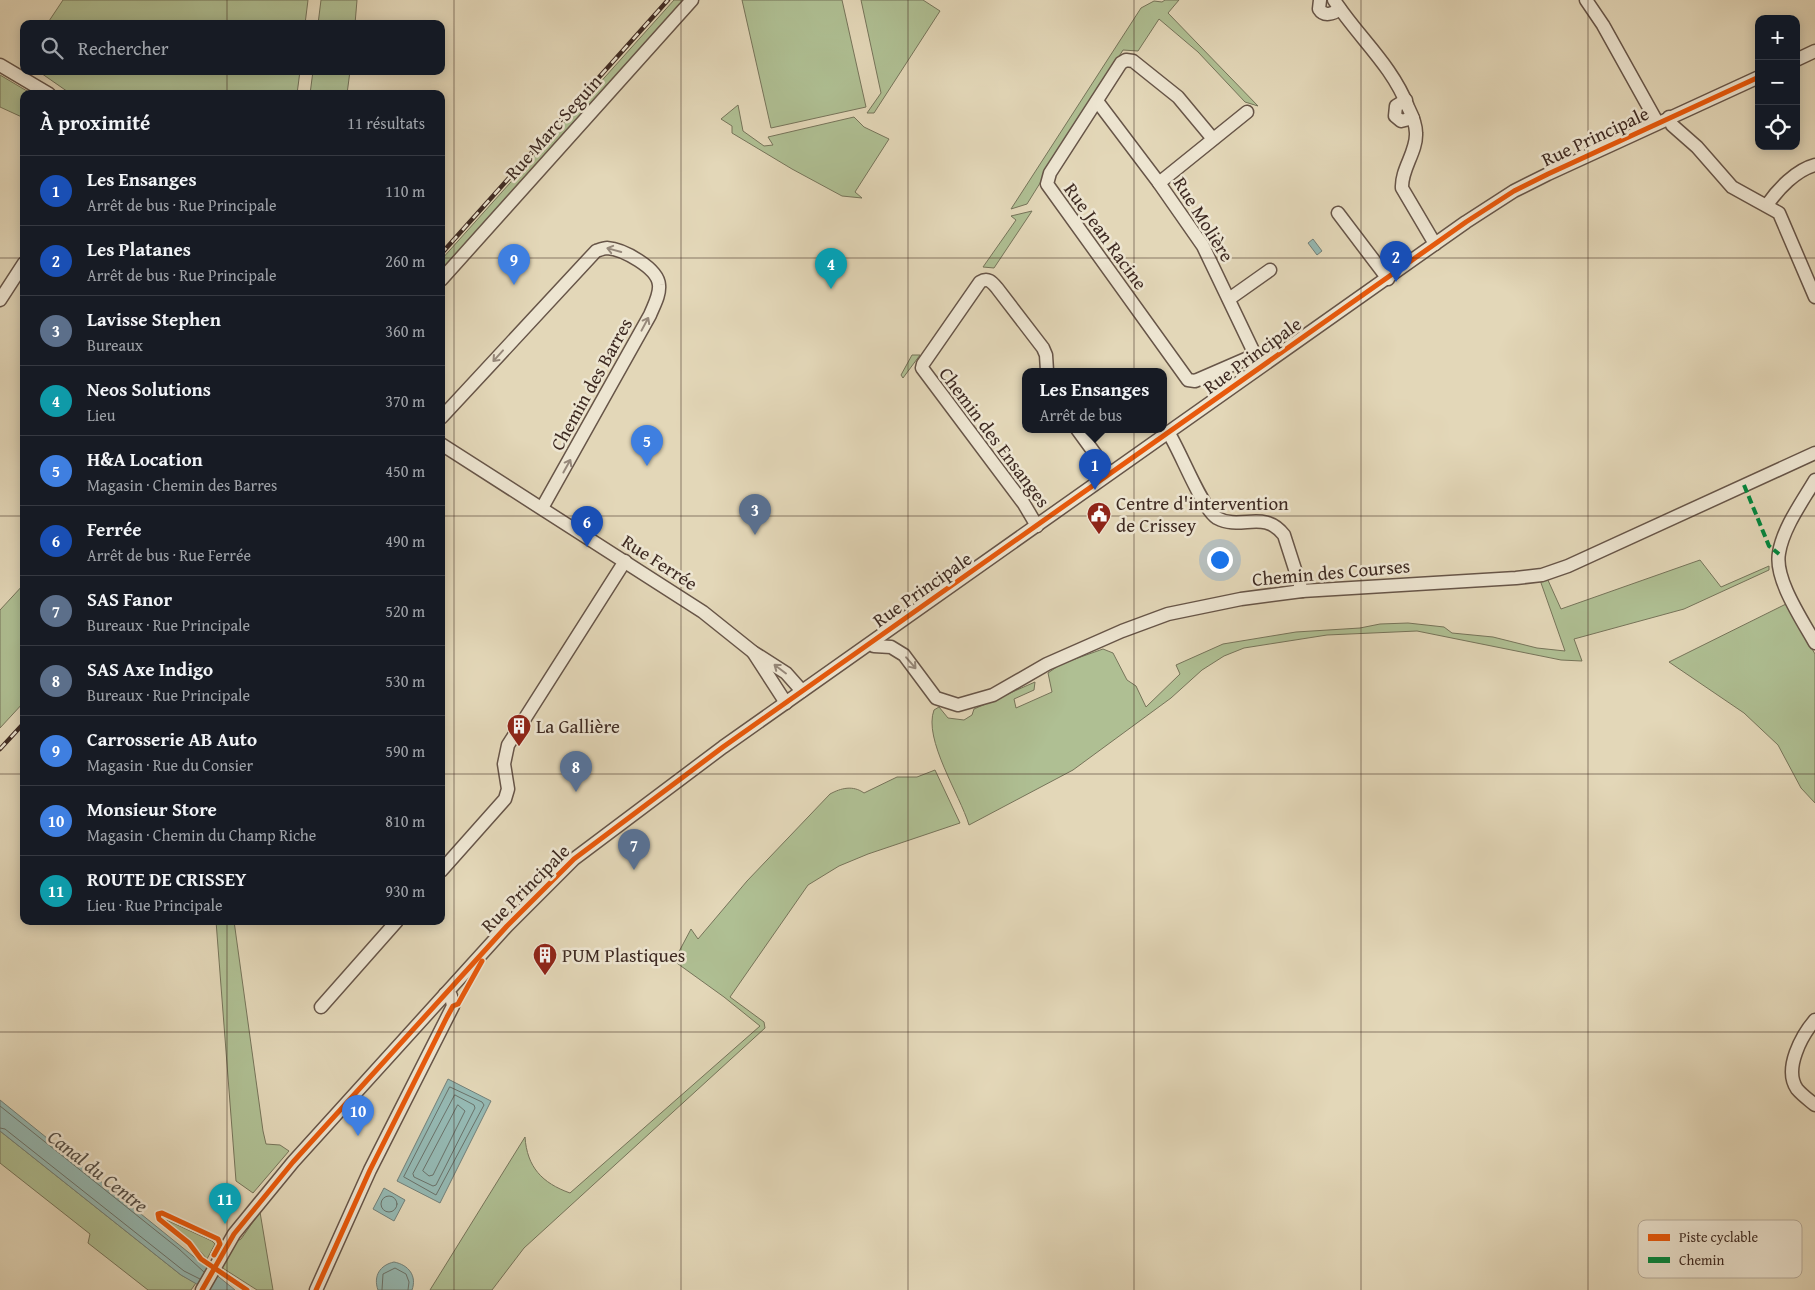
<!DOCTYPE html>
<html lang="fr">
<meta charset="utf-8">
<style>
:root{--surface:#171b24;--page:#20242c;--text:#f1f3f6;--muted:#9ea1a6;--line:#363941;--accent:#c59692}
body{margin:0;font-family:"Gentium Book Plus",serif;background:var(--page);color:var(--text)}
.controls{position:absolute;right:15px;top:15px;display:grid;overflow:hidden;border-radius:10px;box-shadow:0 2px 12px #0003}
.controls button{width:45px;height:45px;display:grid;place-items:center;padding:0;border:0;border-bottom:1px solid var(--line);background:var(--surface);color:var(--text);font:25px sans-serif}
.you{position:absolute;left:1219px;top:559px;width:18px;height:18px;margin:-12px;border:4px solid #fff;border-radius:50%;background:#1a73e8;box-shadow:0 0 0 8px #1a73e833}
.badge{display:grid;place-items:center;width:32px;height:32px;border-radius:50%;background:var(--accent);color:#fff;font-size:16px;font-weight:700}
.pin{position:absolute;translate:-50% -41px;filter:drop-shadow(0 1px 2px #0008)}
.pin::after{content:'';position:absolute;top:26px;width:18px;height:15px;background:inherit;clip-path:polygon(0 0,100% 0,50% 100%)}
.popup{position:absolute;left:1022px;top:368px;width:145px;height:65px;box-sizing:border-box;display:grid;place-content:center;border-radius:10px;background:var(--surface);filter:drop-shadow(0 1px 4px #0005);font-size:16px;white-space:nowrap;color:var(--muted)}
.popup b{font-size:19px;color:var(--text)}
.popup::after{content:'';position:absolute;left:50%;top:100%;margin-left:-10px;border:10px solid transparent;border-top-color:var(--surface)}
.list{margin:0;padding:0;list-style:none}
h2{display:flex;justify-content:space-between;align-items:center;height:65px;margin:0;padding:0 20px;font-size:21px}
h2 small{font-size:16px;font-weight:400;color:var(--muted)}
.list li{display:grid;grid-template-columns:32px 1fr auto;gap:15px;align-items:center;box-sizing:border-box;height:70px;padding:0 20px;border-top:1px solid var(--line)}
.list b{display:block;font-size:19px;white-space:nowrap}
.list p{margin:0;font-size:16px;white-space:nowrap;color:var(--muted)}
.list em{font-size:16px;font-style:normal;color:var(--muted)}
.icon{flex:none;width:28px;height:28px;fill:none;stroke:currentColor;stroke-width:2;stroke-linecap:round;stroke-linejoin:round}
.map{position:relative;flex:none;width:1815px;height:1290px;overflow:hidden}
.search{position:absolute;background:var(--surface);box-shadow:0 2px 12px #0003;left:20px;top:20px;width:425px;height:55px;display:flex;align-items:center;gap:12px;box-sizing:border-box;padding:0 18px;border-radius:10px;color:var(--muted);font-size:19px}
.panel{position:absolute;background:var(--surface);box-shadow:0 2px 12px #0003;left:20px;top:90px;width:425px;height:835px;border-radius:10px}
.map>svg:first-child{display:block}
.green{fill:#afbf93;stroke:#76745a}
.water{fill:#95b9b3;stroke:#728079}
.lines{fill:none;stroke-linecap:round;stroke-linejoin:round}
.shore{stroke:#6a726a;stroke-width:1}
.minor-casing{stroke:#675548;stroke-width:15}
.minor{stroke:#ede5d1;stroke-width:12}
.rail-casing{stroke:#3e2a22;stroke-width:4.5}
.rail{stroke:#ede5d1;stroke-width:2.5;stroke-dasharray:8;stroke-linecap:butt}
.quiet{stroke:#00873e;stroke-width:4;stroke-dasharray:8 4;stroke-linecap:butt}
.cycleway-casing{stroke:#ede5d1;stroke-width:8}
.cycleway{stroke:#e8590c;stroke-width:5}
.oneway{stroke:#96887a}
.grid{fill:none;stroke:#3e2a22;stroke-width:1;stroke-opacity:0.55}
.labels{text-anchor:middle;stroke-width:5;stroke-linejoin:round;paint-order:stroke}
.street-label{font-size:19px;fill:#3e2a22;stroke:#ede5d1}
.poi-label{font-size:19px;fill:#3e2a22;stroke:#ede5d1;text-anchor:start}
.water-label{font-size:20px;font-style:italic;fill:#544e46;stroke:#ede5d1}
.key{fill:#ede5d1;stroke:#b8ad9c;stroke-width:1}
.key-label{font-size:14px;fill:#3e2a22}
</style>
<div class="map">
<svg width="1815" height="1290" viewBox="0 0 1815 1290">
<rect width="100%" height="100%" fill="#e3d7b8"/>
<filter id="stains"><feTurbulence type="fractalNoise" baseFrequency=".004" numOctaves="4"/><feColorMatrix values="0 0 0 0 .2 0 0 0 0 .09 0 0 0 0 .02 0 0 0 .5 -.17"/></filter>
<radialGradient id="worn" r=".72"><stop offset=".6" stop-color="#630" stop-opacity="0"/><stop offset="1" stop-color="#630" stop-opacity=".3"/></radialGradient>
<!-- green -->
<g class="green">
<polygon points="63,0 308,0 305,24 47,24"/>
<polygon points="321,0 357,0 355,24 318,24"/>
<polygon points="674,0 683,0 441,272 441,260"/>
<polygon points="742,0 842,0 866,107 771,128"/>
<polygon points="861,0 923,0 940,11 874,113 867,113 881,93"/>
<polygon points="1165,0 1179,0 1168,13 1258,106 1245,102 1198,52 1159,19 1138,51 1123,50 1027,204 1011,209 1141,8 1154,1 1162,2"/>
<polygon points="38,71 300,71 297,94 71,94"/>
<polygon points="313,71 350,71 347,94 310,94"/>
<polygon points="0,75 32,94 24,94 24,118 0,107"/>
<polygon points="738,105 743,131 764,146 773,145 768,137 854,117 864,127 889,139 855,192 862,198 842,196 792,169 732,133 732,126 721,119"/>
<polygon points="1032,211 994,268 983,267 1016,220 1011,216"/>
<polygon points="912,355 920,355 903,378 901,375"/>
<path d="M1700 560 1721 587 1769 566V570L1684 609 1574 639 1582 661 1561 660 1417 631 1327 635 1244 648 1224 656 1202 670 1171 698 1073 770 969 825C960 795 923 739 934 710L939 707 948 718 964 720 972 715 974 709 1035 682 1034 690 1014 699 1016 708 1052 692 1048 673 1061 664 1103 649 1113 653 1127 680 1136 686 1146 707 1180 674 1176 665 1223 644 1296 632 1360 628 1380 624 1408 623 1444 627 1452 633 1493 637 1537 648 1565 651 1540 580 1547 578 1561 609Z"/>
<polygon points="24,584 24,702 0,728 0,610"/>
<polygon points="1786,604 1815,654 1815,803 1801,788 1778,745 1744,713 1669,662"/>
<path d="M935 770 960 823 868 854 839 866 808 885 730 997 764 1022 765 1028 524 1248 492 1290H430L525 1137C527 1167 542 1183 570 1193L760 1026 724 997 674 961 691 929 698 939 747 881 830 794C841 788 853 785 864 793L897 777H917Z"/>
<polygon points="216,921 234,921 263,1131 266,1144 280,1145 289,1151 253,1193 236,1181"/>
<polygon points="0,1131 181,1275 196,1283 191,1290 148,1290 88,1243 90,1234 0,1163"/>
<polygon points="260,1212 273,1290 257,1290 221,1267 233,1243 241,1239"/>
<polygon points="160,1217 212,1241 215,1244 207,1259 189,1239"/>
</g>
<!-- water -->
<g class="water">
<polygon points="1313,239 1322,251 1317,255 1308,243"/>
<polygon points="448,1079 491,1101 440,1203 397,1181"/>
<polygon points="0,1100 235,1290 207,1290 181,1275 0,1131"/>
<polygon points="384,1188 405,1200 394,1221 373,1209"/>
<path d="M394 1262C409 1265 417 1276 412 1290H378C373 1276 380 1265 394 1262Z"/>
</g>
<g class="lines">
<!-- shore -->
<g class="shore">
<polygon points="450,1087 482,1102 484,1105 436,1195 404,1177"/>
<polygon points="455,1095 474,1105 475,1108 436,1185 433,1186 414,1177 413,1174"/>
<polygon points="458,1105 465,1111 433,1175 429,1176 423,1171"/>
<polyline points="0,1106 179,1249 204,1272"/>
<polyline points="0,1128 5,1129 184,1271 200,1279"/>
<circle cx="389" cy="1204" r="8"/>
<polyline points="382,1290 383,1274 395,1268 406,1274 409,1282 408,1290"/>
</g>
<defs>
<g id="minor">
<path d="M1320 0 1319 9C1324 17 1333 14 1340 9"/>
<path d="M1334 0C1358 37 1392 65 1408 107 1412 115 1416 124 1416 133 1417 152 1401 169 1402 188L1435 244"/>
<polyline points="1586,0 1603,25 1657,122"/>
<polyline points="1796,60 1815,51"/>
<polyline points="0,65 49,94"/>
<polyline points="1406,100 1396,106 1395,116 1401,121 1413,118"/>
<polyline points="1097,101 1159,183 1203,246 1258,361"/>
<polyline points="1669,117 1672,125 1697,147 1732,187 1779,213 1815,297"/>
<polyline points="1213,139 1178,97 1133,61 1126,60 1121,63 1050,173 1047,184 1188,380 1195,381 1255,355"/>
<polyline points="1159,183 1247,112"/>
<path d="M1767 205C1778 189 1796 170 1815 165"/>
<polyline points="1338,213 1388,279"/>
<polyline points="441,280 692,0"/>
<polyline points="1229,299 1270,270"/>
<polyline points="0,300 24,263"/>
<path d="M441 418 596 251C599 250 604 248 607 248 623 249 658 268 659 285 660 295 654 305 650 315L542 508"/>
<polyline points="1077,429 1109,473"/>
<path d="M1168 432C1180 450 1202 509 1217 518 1241 531 1264 509 1284 535L1302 591"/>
<polyline points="441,444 703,612 753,652 786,673 802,691"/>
<path d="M1815 480C1802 502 1783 528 1779 553 1774 579 1803 621 1815 643"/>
<path d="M1037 526 1024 504 922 368 923 364 980 282C988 277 992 282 997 288L1043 348 1046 355 1047 371"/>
<polyline points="872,643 874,646 891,647 904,655 936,698 958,705 993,695 1047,664 1122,631 1168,614 1241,599 1302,591 1516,578 1542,575 1568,566 1815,453"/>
<polyline points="753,652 786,703"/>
<polyline points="441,871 505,799 508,789 504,764 508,745 625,561"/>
<polyline points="321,1007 397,921"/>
<path d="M1815 1020C1802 1035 1783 1069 1797 1089 1802 1095 1809 1100 1815 1105"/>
<polyline points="202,1290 234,1234 293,1162 507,926 574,859 723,747 1466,222 1514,191 1548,174 1759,77"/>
<polyline points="316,1290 370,1170 453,1006 451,996 445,994"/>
</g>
</defs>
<!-- minor casing -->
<use href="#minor" class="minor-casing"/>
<!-- minor -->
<use href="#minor" class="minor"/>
<defs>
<g id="rail">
<polyline points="441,254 668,0"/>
<polyline points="0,749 24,723"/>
</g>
</defs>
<!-- rail casing -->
<use href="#rail" class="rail-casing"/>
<!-- rail -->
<use href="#rail" class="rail"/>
<!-- quiet -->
<polyline class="quiet" points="1744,485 1769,546 1779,554"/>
<defs>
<g id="cycleway">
<polyline points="214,1255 220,1244 218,1239 162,1213 158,1214 159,1219 189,1243 201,1259 247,1290"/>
<polyline points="202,1290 234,1234 293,1162 507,926 574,859 723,747 1466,222 1514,191 1548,174 1759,77"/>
<polyline points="316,1290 370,1170 447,1017 453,1006 458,1004 482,961"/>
</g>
</defs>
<!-- cycleway casing -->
<use href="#cycleway" class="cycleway-casing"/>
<!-- cycleway -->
<use href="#cycleway" class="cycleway"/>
</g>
<!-- one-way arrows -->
<defs><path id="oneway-shaft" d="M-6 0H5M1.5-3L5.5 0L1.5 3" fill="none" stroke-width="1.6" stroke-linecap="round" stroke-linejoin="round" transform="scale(1.25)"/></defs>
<g class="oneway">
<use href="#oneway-shaft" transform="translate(614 250) rotate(-165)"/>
<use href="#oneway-shaft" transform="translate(645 324) rotate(-62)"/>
<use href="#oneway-shaft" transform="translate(498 356) rotate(132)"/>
<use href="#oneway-shaft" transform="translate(567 466) rotate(-61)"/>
<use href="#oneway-shaft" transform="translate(911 663) rotate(49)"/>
<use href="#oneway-shaft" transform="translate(780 669) rotate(-143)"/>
</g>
<!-- grid -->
<path class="grid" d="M227 0V24M454 0V1290M681 0V1290M908 0V1290M1134 0V1290M1361 0V1290M1588 0V1290M227 71V94M0 258H24M441 258H1815M0 516H24M441 516H1815M0 774H24M441 774H1815M227 921V1290M0 1032H1815"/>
<!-- icons -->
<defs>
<symbol id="civic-pin" viewBox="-11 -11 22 30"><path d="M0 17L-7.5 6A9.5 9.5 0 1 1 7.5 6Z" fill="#8f2418" stroke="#ede5d1"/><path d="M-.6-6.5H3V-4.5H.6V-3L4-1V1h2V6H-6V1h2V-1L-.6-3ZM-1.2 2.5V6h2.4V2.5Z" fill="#fff"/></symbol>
<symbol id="building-pin" viewBox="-11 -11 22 30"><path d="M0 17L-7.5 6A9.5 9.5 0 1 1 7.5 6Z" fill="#8f2418" stroke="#ede5d1"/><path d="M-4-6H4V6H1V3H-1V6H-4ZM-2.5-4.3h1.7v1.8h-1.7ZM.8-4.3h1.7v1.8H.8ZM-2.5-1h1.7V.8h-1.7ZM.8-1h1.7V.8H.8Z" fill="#fff"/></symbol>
</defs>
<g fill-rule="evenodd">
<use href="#civic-pin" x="1085" y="500" width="28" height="38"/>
<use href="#building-pin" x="505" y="712" width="28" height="38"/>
<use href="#building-pin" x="531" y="941" width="28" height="38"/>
</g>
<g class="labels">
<!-- street labels -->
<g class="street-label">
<text transform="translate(553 127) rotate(-48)" y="7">Rue Marc Seguin</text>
<text transform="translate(1595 136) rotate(-25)" y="7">Rue Principale</text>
<text transform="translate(1204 219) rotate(58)" y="7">Rue Molière</text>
<text transform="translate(1106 236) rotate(54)" y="7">Rue Jean Racine</text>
<text transform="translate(1252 355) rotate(-36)" y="7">Rue Principale</text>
<text transform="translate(591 384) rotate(-61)" y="7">Chemin des Barres</text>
<text transform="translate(995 437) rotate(53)" y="7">Chemin des Ensanges</text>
<text transform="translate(660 562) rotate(33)" y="7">Rue Ferrée</text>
<text transform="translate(1331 572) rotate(-5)" y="7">Chemin des Courses</text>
<text transform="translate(922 589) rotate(-35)" y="7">Rue Principale</text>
<text transform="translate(525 888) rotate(-45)" y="7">Rue Principale</text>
</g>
<!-- poi labels -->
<g class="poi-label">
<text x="1116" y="510">Centre d'intervention<tspan x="1116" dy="22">de Crissey</tspan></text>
<text x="536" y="733">La Gallière</text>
<text x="562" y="962">PUM Plastiques</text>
</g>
<!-- water labels -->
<g class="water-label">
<text transform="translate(98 1171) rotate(38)" y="7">Canal du Centre</text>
</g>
</g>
<!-- legend -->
<rect x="1638" y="1220" width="164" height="58" rx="8" class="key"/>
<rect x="1648" y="1234" width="22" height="7" fill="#e8590c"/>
<rect x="1648" y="1257" width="22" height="6" fill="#00873e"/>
<g class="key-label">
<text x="1679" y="1242">Piste cyclable</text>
<text x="1679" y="1265">Chemin</text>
</g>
<rect width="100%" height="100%" filter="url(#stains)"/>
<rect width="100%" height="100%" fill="url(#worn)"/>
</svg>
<div class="controls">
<button>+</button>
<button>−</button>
<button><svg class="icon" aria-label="locate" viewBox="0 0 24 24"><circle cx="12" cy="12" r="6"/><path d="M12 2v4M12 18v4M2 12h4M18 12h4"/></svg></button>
</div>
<div class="you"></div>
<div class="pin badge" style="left:1095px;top:490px;background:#1a4fb4">1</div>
<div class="popup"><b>Les Ensanges</b>Arrêt de bus</div>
<div class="pin badge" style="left:1396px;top:282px;background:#1a4fb4">2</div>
<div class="pin badge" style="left:755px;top:535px;background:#5c6f8a">3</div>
<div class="pin badge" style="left:831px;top:289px;background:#0f9aa8">4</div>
<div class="pin badge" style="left:647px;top:466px;background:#3f7fe0">5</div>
<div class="pin badge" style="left:587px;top:547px;background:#1a4fb4">6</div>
<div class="pin badge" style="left:634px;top:870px;background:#5c6f8a">7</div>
<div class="pin badge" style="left:576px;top:792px;background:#5c6f8a">8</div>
<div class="pin badge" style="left:514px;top:285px;background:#3f7fe0">9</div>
<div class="pin badge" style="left:358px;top:1136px;background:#3f7fe0">10</div>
<div class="pin badge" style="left:225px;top:1224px;background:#0f9aa8">11</div>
<div class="search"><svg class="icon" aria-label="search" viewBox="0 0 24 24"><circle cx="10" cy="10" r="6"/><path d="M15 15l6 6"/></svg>Rechercher</div>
<section class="panel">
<h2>À proximité<small>11 résultats</small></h2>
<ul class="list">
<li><span class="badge" style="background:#1a4fb4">1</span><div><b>Les Ensanges</b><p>Arrêt de bus · Rue Principale</p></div><em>110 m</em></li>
<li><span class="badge" style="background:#1a4fb4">2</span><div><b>Les Platanes</b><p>Arrêt de bus · Rue Principale</p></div><em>260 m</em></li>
<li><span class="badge" style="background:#5c6f8a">3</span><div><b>Lavisse Stephen</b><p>Bureaux</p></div><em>360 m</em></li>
<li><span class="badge" style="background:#0f9aa8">4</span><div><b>Neos Solutions</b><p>Lieu</p></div><em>370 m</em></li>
<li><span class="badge" style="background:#3f7fe0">5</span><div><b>H&amp;A Location</b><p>Magasin · Chemin des Barres</p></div><em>450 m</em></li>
<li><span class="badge" style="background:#1a4fb4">6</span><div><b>Ferrée</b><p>Arrêt de bus · Rue Ferrée</p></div><em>490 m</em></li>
<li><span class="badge" style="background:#5c6f8a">7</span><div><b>SAS Fanor</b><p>Bureaux · Rue Principale</p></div><em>520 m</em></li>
<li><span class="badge" style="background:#5c6f8a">8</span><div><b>SAS Axe Indigo</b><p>Bureaux · Rue Principale</p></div><em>530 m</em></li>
<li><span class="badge" style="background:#3f7fe0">9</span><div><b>Carrosserie AB Auto</b><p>Magasin · Rue du Consier</p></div><em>590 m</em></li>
<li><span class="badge" style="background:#3f7fe0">10</span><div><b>Monsieur Store</b><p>Magasin · Chemin du Champ Riche</p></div><em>810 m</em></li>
<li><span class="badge" style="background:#0f9aa8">11</span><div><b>ROUTE DE CRISSEY</b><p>Lieu · Rue Principale</p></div><em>930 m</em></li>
</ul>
</section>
</div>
